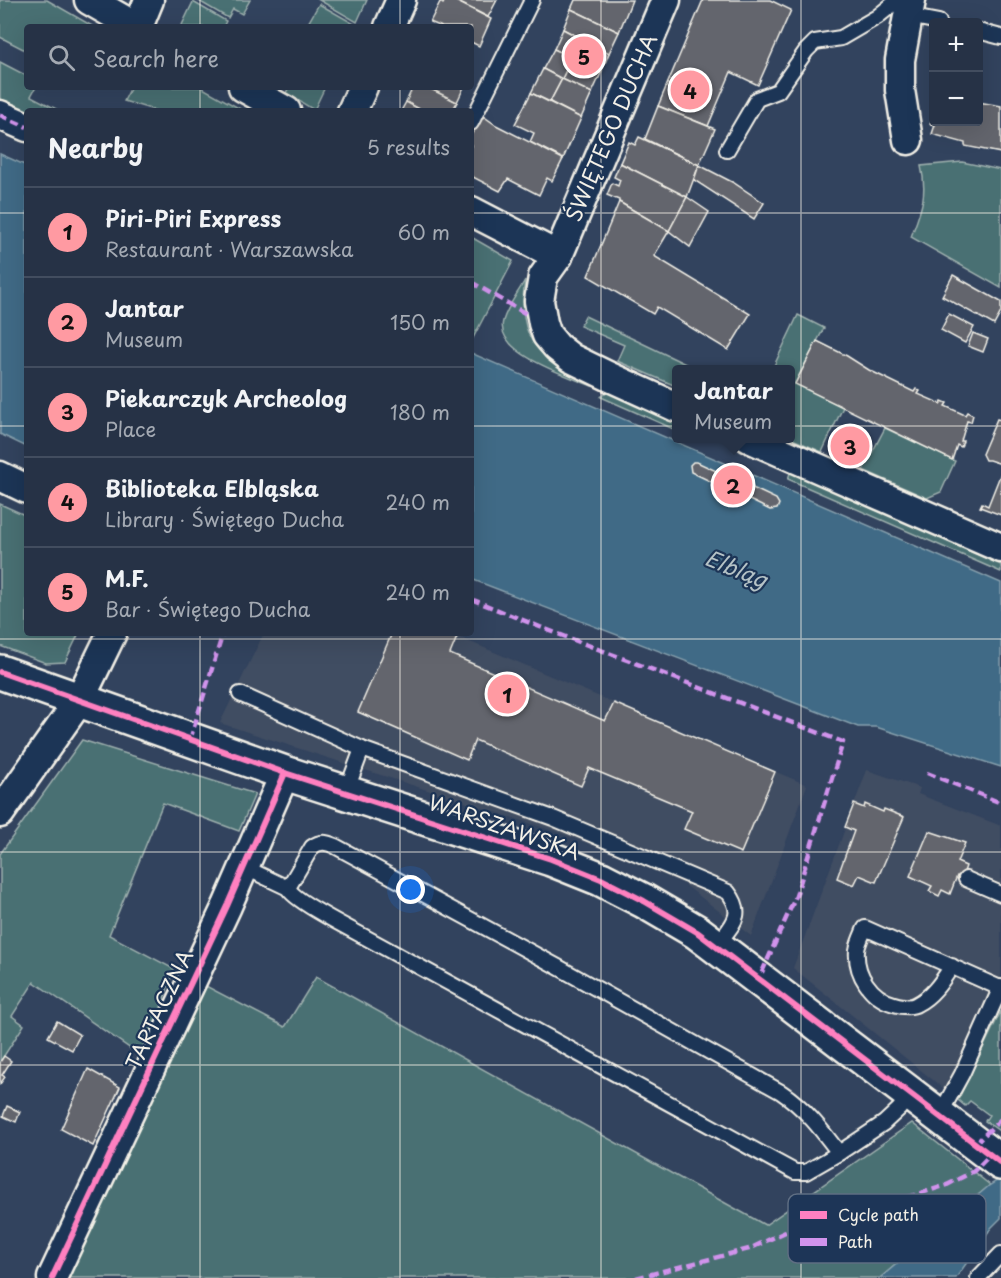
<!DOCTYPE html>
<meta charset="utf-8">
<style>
body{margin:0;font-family:"Playpen Sans",sans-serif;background:#2e3a4d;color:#f1f3f6}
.controls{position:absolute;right:18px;top:18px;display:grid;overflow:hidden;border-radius:6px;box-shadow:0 6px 24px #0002}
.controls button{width:54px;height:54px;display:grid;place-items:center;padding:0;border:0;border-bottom:2px solid #424d5f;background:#263246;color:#f1f3f6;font:30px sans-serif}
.you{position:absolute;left:411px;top:890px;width:21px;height:21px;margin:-15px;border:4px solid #fff;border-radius:50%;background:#1a73e8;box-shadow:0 0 0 9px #1a73e833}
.badge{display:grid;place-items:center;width:39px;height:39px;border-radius:50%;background:#ff9aa2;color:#111;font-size:20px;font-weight:700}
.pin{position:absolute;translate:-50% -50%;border:3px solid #fff;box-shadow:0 2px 6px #0006}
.popup{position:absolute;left:672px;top:365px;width:123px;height:78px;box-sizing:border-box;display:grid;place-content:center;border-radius:6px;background:#263246;filter:drop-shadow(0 2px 4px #0005);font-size:20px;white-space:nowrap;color:#a4aab3}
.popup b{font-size:22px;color:#f1f3f6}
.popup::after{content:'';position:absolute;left:50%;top:100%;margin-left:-12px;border:12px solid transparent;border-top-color:#263246}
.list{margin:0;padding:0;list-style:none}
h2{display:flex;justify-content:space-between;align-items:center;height:78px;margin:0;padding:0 24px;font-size:26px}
h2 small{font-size:20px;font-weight:400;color:#a4aab3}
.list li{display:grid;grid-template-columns:39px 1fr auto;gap:18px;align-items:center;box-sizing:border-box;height:90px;padding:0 24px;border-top:2px solid #424d5f}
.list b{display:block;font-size:22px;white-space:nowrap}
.list p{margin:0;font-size:20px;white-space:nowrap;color:#a4aab3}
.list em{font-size:20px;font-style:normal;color:#a4aab3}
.icon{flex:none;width:33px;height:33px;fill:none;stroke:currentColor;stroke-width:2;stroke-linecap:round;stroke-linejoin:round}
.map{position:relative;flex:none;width:1001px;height:1278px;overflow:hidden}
.search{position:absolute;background:#263246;box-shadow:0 6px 24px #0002;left:24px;top:24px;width:450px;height:66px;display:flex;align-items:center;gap:15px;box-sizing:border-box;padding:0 21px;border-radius:6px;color:#a4aab3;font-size:22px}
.panel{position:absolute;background:#263246;box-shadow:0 6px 24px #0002;left:24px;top:108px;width:450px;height:528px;border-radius:6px}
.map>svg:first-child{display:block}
.built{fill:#414d62}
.green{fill:#497073;stroke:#9eb0ae;stroke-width:1.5}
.water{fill:#3f6a86;stroke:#87a0ad;stroke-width:1.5}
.building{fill:#63656d;stroke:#f4f1e8;stroke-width:1.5}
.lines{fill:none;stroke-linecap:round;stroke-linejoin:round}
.lane-casing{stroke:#f4f1e8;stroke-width:18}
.street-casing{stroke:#f4f1e8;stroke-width:33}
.secondary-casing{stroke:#f4f1e8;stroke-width:38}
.lane{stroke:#1d3557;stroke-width:14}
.street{stroke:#1d3557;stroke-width:28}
.secondary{stroke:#1d3557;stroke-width:33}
.quiet{stroke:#d193ec;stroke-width:4.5;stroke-dasharray:9 4.5;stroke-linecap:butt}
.cycleway-casing{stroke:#1d3557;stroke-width:10}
.cycleway{stroke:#ff80c0;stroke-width:6}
.grid{fill:none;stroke:#f4f1e8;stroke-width:1.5;stroke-opacity:0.55}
.labels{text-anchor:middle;stroke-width:4.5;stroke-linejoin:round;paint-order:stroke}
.street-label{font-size:21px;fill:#f4f1e8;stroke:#1d3557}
.water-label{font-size:22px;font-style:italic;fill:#b5c2c6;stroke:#1d3557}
.key{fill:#1d3557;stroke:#5e6d82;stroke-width:1.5}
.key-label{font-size:16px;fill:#f4f1e8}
</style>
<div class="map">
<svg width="1001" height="1278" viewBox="0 0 1001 1278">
<rect width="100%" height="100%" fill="#32435e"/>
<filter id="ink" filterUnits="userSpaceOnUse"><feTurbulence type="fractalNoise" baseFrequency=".0167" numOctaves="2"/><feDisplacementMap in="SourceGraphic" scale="12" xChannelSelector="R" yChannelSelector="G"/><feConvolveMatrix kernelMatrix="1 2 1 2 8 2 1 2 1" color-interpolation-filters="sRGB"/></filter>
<g filter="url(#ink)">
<g class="built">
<path d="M264,633H449L807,785L751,936L684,884L608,851L557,832L220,723Z"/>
<path d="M867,770L920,788L918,794L1001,826V1011L958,1100L793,968Z"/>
</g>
<g class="green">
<path d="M0,0H47L94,27H27V51L0,37Z"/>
<path d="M197,0H250L242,14L233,9L228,18Z"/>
<path d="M319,0H367L357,22Z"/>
<path d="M193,2L226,21L223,27H181Z"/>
<path d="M319,4L356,25L355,27H306Z"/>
<path d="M0,62L27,76V87H36L31,96L60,111H27V114L0,101Z"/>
<path d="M131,87H201L244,111H157L124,101Z"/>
<path d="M289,87H325L314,110L286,93Z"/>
<path d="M962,162L1001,170V288L911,237C921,210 928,195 921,166Z"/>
<path d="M471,237L513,261L471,342Z"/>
<path d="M525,280C516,342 540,360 593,384L592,386C571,377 494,353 503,321C507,307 518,293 525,280Z"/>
<path d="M798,315L824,328L795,383L843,407L822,452L790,438V370H772Z"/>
<path d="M585,316L696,369L676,370V386L617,361L624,345L580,326Z"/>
<path d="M607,391L676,421V430L601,397Z"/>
<path d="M885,428L955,461L941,492L927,498L863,470Z"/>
<path d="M789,470L1001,565V572L788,479L790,473Z"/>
<path d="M0,504L27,516V633H79L65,662L46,663L0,646Z"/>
<path d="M82,740L255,794L239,831L163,803L109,935L174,969L144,1058L34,982L12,1016L24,1025L0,1062V854Z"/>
<path d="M316,977L765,1225L912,1123L990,1185L880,1278H67L202,984L285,1027Z"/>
<path d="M1001,1011V1132L985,1121L989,1115L970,1101L965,1106L958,1100Z"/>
</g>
<g class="water">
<path d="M0,154L27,166V447L0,434Z"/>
<path d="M471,353L1001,583V767L876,727H858L471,579Z"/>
<path d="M1001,1178V1218L991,1228L956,1278H880L990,1185Z"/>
</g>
<g class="building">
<path d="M445,0H454L491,19L479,46L471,42V27H442L430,22L440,2L443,4Z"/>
<path d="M454,0H497L488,17Z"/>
<path d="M575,0H632L619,32L571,9Z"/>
<path d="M703,0H770L791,10L758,85L731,72L708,126L658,106Z"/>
<path d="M571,9L619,32L609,53L563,29Z"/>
<path d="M563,29L582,39L572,58L554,49Z"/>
<path d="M582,39L609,53L601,73L572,58Z"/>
<path d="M554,49L572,58L562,79L543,69Z"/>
<path d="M572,58L601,73L592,93L562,79Z"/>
<path d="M543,69L562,79L550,102L531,93Z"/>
<path d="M562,79L592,93L581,118L550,102Z"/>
<path d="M413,87H427L457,102L452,111H423L406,102Z"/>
<path d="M427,87H464L457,102Z"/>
<path d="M531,93L581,118L563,159L530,142L534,133L515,124Z"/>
<path d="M406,102L423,111H401Z"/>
<path d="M978,102L1001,106V153L965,146V143L932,134L935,125L930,124L932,118L934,122H978Z"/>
<path d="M658,106L715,129L699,165L645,139Z"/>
<path d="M483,116L496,125L563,159L552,181L547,178L539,195L508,179L500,191L471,176V135Z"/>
<path d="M639,137L699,165L687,197L620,163L629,142L635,145Z"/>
<path d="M620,163L687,197L669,231L619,202V200L607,195L612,183L618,186L620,180L614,177Z"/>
<path d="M699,165L734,183L764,203L754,219L694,180Z"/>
<path d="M687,197L709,212L690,247L669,231Z"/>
<path d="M619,202L669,231L654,256L750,314L728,350L657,307L653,314L588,276Z"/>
<path d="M953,275L1001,302V312L994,325L942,296Z"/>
<path d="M949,314L974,327L965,343L941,330Z"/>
<path d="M973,333L988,339L983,352L968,346Z"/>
<path d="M817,341L847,356L869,370L914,392L916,389L920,391L918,394L941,404L942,401L947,403L945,406L965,415L967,412L973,415L971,422L967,421L961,441H963L961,447L957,445L952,460L795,384Z"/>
<path d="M997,419L1001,420V464L989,460H985L982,454Z"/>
<path d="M693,462H697L776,499L779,504L777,509L770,510L691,472L690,465Z"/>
<path d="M1001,473V515L980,507L982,503L988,506Z"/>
<path d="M392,633H449L457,637L450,654L605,721L614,703L775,772L741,853L684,829L692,811L589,768L581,786L475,740L467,760L358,712Z"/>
<path d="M854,804L864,808L865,804L883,812L884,809L904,817L876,882L859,875L854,885L837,878L854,831L845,827Z"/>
<path d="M929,831L965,843L957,862L966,866L962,878L957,876L950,894L942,890L939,896L929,891L932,886L910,876Z"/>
<path d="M57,1021L80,1035L72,1050L48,1037Z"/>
<path d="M4,1056L11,1061L2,1075L5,1077L0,1084V1062Z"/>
<path d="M88,1069L120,1087L93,1146L61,1129Z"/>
<path d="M7,1106L20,1112L16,1122L3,1116Z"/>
</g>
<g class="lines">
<g class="lane-casing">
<g id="lane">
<path d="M908,16L939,22"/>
<path d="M978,31L1001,37"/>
<path d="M471,123L532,0"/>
<path d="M727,150L757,99L778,91L806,51L815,42L841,38L877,17L898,0"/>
<path d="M240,694L362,749L553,818L728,892C747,916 730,926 716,947"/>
<path d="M346,792L362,749"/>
<path d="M244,867L288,888C293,900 348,928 363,936L795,1172H806L839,1153L884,1123L899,1109L910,1095"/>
<path d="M966,879L1001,894"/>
<path d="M288,888L312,847C320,841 326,842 335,846L558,967L781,1092C805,1108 821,1129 839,1153"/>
<path d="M952,966C942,981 933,996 917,1004C911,1008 901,1006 894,1004C871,998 855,974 857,950C858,943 862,935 865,928L1000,988"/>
<path d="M939,1116L962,1074L1001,987"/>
<path d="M978,1278L1001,1254"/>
</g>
</g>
<g class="street-casing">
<g id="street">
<path d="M89,0L136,27"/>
<path d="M666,0L558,256L543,277L539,301L543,323L547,335L557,347L571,358L610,377L676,407"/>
<path d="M138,27L149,0"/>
<path d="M389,27L401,0"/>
<path d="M243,87L286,111"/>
<path d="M352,111L363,87"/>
<path d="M0,115L27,127"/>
<path d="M908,140L900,90V60L911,0"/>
<path d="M471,211L558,256"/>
<path d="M749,438L1001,548"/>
<path d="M0,476L27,489"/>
<path d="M0,813L79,701L112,633"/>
<path d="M52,1278L227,906L285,773"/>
</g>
</g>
<g class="secondary-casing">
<path id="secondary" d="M0,672L285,773L551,859L601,879L644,901L697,932L1001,1163"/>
</g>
<use href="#lane" class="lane"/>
<use href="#street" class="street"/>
<use href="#secondary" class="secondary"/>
<g class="quiet">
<path d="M0,115L27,127"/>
<path d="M471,282L528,315"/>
<path d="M471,599L540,627L843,742L796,896L759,979"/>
<path d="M190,740L223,633"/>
<path d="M927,773L1001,803"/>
<path d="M975,1144L1001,1119"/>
<path d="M636,1278L749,1249L813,1219L912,1196L947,1185L974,1171L990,1155"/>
</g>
<g class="cycleway-casing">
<g id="cycleway">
<path d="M0,672L285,773L551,859L601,879L644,901L697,932L1001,1163"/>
<path d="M52,1278L227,906L285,773"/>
</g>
</g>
<use href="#cycleway" class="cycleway"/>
</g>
</g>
<path class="grid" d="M200,0V27M400,0V27M601,0V1278M801,0V1278M200,87V111M400,87V111M0,213H27M471,213H1001M0,426H27M471,426H1001M200,633V1278M400,633V1278M0,639H1001M0,852H1001M0,1065H1001"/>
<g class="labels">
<g class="street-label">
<text transform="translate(612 128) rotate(-67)" y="7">ŚWIĘTEGO DUCHA</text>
<text transform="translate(504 828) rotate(19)" y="7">WARSZAWSKA</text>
<text transform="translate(160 1010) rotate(-65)" y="7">TARTACZNA</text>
</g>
<g class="water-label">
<text transform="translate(736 569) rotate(22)" y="8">Elbląg</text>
</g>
</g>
<rect x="788" y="1194" width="198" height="69" rx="9" class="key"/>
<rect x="800" y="1211" width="27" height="8" fill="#ff80c0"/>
<rect x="800" y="1238" width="27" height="8" fill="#d193ec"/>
<g class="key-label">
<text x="838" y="1221">Cycle path</text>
<text x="838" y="1248">Path</text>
</g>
</svg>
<div class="controls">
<button>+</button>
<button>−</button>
</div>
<div class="you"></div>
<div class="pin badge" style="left:507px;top:694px">1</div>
<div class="pin badge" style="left:733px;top:485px">2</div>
<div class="popup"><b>Jantar</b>Museum</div>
<div class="pin badge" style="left:850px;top:446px">3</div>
<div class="pin badge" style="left:690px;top:90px">4</div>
<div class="pin badge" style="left:584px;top:56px">5</div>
<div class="search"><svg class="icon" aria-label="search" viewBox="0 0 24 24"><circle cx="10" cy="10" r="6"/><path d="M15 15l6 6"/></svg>Search here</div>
<section class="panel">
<h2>Nearby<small>5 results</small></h2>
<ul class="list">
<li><span class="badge">1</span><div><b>Piri-Piri Express</b><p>Restaurant · Warszawska</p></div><em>60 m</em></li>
<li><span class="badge">2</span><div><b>Jantar</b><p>Museum</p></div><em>150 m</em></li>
<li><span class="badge">3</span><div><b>Piekarczyk Archeolog</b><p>Place</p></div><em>180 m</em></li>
<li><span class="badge">4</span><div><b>Biblioteka Elbląska</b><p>Library · Świętego Ducha</p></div><em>240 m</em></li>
<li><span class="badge">5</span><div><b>M.F.</b><p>Bar · Świętego Ducha</p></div><em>240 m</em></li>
</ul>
</section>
</div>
